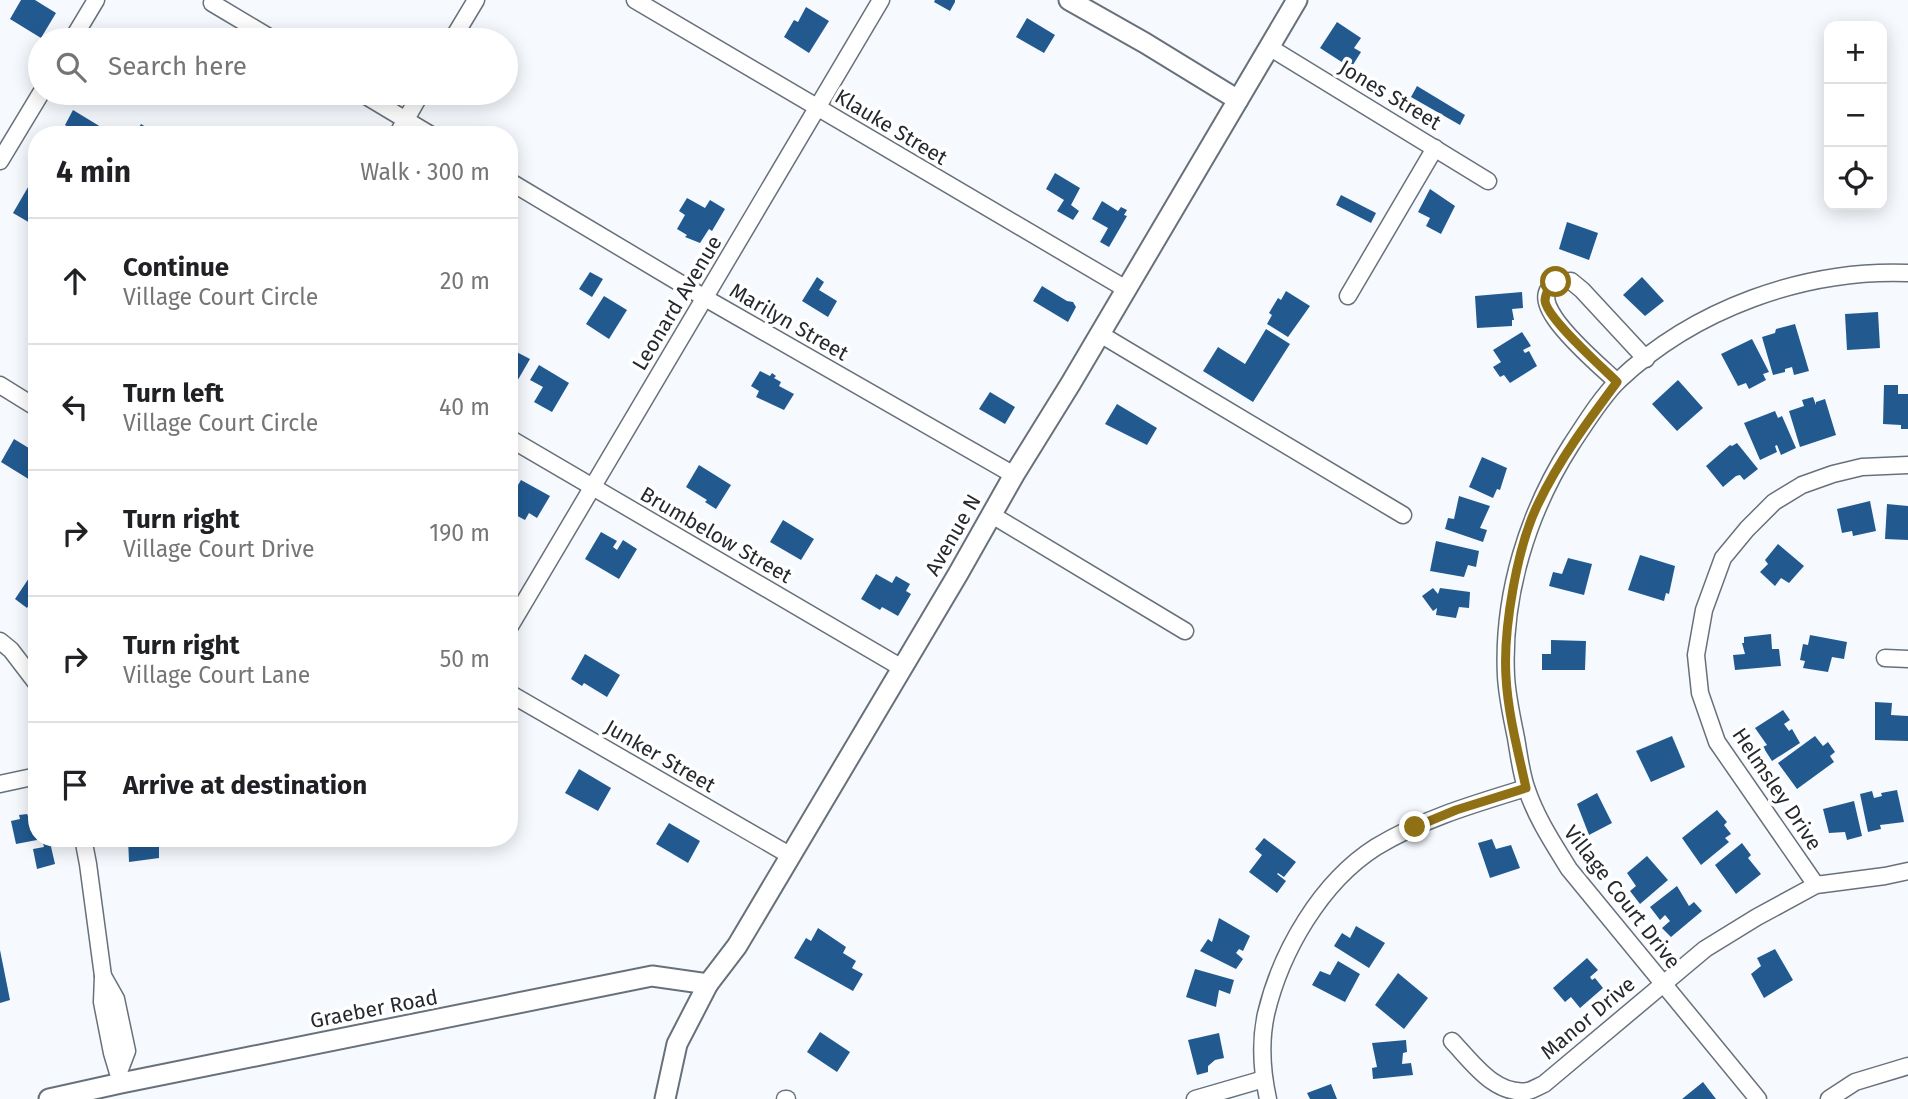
<!DOCTYPE html>
<meta charset="utf-8">
<style>
body{margin:0;font-family:"Fira Sans",sans-serif;background:#f6f6f6;color:#202124}
.controls{position:absolute;right:21px;top:21px;display:grid;overflow:hidden;border-radius:14px;box-shadow:0 4px 18px #0003}
.controls button{width:63px;height:63px;display:grid;place-items:center;padding:0;border:0;border-bottom:2px solid #e0e0e0;background:#fff;color:#202124;font:35px sans-serif}
.stop{position:absolute;width:21px;height:21px;margin:-16px;border:5px solid #8f7015;border-radius:50%;background:#fff}
.stop.end{background:#8f7015;border-color:#fff;box-shadow:0 2px 7px #0008}
.list{margin:0;padding:0;list-style:none}
h2{display:flex;justify-content:space-between;align-items:center;height:91px;margin:0;padding:0 28px;font-size:30px}
h2 small{font-size:23px;font-weight:400;color:#757577}
.list li{display:grid;grid-template-columns:46px 1fr auto;gap:21px;align-items:center;box-sizing:border-box;height:126px;padding:0 28px;border-top:2px solid #e0e0e0}
.list b{display:block;font-size:26px;white-space:nowrap}
.list p{margin:0;font-size:23px;white-space:nowrap;color:#757577}
.list em{font-size:23px;font-style:normal;color:#757577}
.icon{flex:none;width:38px;height:38px;fill:none;stroke:currentColor;stroke-width:2;stroke-linecap:round;stroke-linejoin:round}
.map{position:relative;flex:none;width:1908px;height:1099px;overflow:hidden}
.search{position:absolute;background:#fff;box-shadow:0 4px 18px #0003;left:28px;top:28px;width:490px;height:77px;display:flex;align-items:center;gap:18px;box-sizing:border-box;padding:0 24px;border-radius:38px;color:#757577;font-size:26px}
.panel{position:absolute;background:#fff;box-shadow:0 4px 18px #0003;left:28px;top:126px;width:490px;height:721px;border-radius:28px}
.map>svg:first-child{display:block}
.building{fill:#225a90}
.lines{fill:none;stroke-linecap:round;stroke-linejoin:round}
.minor-casing{stroke:#68717a;stroke-width:19}
.tertiary-casing{stroke:#68717a;stroke-width:23}
.minor{stroke:#fff;stroke-width:16}
.tertiary{stroke:#fff;stroke-width:19}
.route{stroke:#8f7015;stroke-width:9}
.labels{text-anchor:middle;stroke-width:7;stroke-linejoin:round;paint-order:stroke}
.street-label{font-size:21px;fill:#25282d;stroke:#fff}
</style>
<div class="map">
<svg width="1908" height="1099" viewBox="0 0 1908 1099">
<rect width="100%" height="100%" fill="#f6faff"/>
<g class="building">
<path d="M21,0H35L56,13L41,38L10,19Z"/>
<path d="M935,0H955V2L950,11L934,2Z"/>
<path d="M806,7L829,21L809,53L784,37L794,20L798,22Z"/>
<path d="M1027,18L1055,35L1044,53L1016,37Z"/>
<path d="M1337,22L1361,38L1354,48L1361,52L1351,68L1320,48Z"/>
<path d="M1417,86L1465,115L1460,125L1411,97Z"/>
<path d="M73,110L101,127L96,135H70L73,130L65,125Z"/>
<path d="M141,124L159,135H135Z"/>
<path d="M1055,173L1080,188L1071,205L1079,211L1073,220L1057,211L1064,200L1046,189Z"/>
<path d="M31,182L37,185V227L13,213Z"/>
<path d="M1430,189L1455,206L1441,234L1426,226L1430,218L1418,212Z"/>
<path d="M1341,195L1376,213L1371,223L1336,205Z"/>
<path d="M687,198L705,208L710,200L725,209L712,231L709,229L700,243L685,237L687,235L677,229L685,215L679,211Z"/>
<path d="M1102,201L1118,211L1121,207L1127,210L1124,215L1127,216L1109,247L1100,242L1108,228L1092,219Z"/>
<path d="M1567,222L1598,233L1589,260L1559,249Z"/>
<path d="M590,272L603,279L592,297L579,289Z"/>
<path d="M817,277L824,282L819,290L837,301L828,317L802,301Z"/>
<path d="M1642,277L1664,301L1645,316L1623,295Z"/>
<path d="M1042,286L1067,301L1073,302L1076,307L1068,322L1033,301Z"/>
<path d="M1286,291L1310,306L1288,337L1267,324L1272,315L1269,313L1278,298L1281,300Z"/>
<path d="M1522,292L1523,308L1512,309L1514,320H1512V326L1477,328L1475,296Z"/>
<path d="M604,296L627,310L609,339L586,324Z"/>
<path d="M1878,312L1880,348L1847,350L1845,314Z"/>
<path d="M1795,324L1809,371L1794,375L1792,367L1785,369V372L1773,375L1762,337L1775,333L1776,329Z"/>
<path d="M1266,329L1290,344L1253,402L1203,371L1218,347L1245,364Z"/>
<path d="M1522,332L1531,346L1523,350L1525,353L1529,351L1537,366L1510,383L1504,375L1500,377L1493,367L1501,362L1493,350Z"/>
<path d="M1752,339L1769,372L1763,374L1766,380L1749,389L1746,383L1738,386L1721,354Z"/>
<path d="M509,348L530,359L512,390L509,388Z"/>
<path d="M539,365L569,383L552,412L534,402L543,387L530,380Z"/>
<path d="M760,371L770,376L772,373L776,376L774,378L781,382L779,386L794,394L784,410L756,397L759,391L751,386Z"/>
<path d="M1678,380L1703,408L1677,431L1652,404Z"/>
<path d="M1884,385H1898V394H1908V429H1901V425L1883,424Z"/>
<path d="M990,392L1015,407L1005,424L979,409Z"/>
<path d="M1813,397L1816,405V402L1825,399L1836,435L1800,447L1789,411L1804,406L1802,400Z"/>
<path d="M1117,404L1157,428L1147,445L1105,424Z"/>
<path d="M1775,411L1778,418L1782,416L1796,448L1781,455L1777,445L1775,446L1777,452L1760,460L1744,423Z"/>
<path d="M14,439L37,453V480L35,483L1,462Z"/>
<path d="M1737,443L1758,469L1744,480L1740,475L1736,476L1723,487L1706,466L1730,445L1732,446Z"/>
<path d="M1482,457L1507,468L1500,490L1497,489L1493,498L1469,487Z"/>
<path d="M699,465L731,485L716,509L705,502L707,500L686,487Z"/>
<path d="M521,480L550,496L537,518L529,513L525,520L510,512L515,503L509,500Z"/>
<path d="M1459,496L1490,506L1480,528L1487,530L1483,542L1445,529L1448,518L1454,519Z"/>
<path d="M1870,501L1876,531L1853,536L1852,531L1842,533L1837,509Z"/>
<path d="M1887,504L1908,506V540L1885,539Z"/>
<path d="M783,520L814,539L801,560L770,542Z"/>
<path d="M601,532L617,541L613,547L617,550L623,540L637,549L619,579L585,559Z"/>
<path d="M1436,541L1479,551L1476,567L1468,565L1464,577L1430,571Z"/>
<path d="M1778,544L1804,566L1789,583L1781,578L1775,586L1760,572L1768,564L1765,560Z"/>
<path d="M1640,555L1675,566L1669,594L1666,593L1664,601L1628,590Z"/>
<path d="M1568,558L1592,564L1584,595L1549,586L1553,572L1562,574Z"/>
<path d="M37,566V605L32,600L27,608L15,599Z"/>
<path d="M876,574L892,583L896,576L910,584L906,591L911,594L898,616L882,607L880,610L861,599Z"/>
<path d="M1433,588L1438,594L1440,588L1470,592L1469,608L1459,607L1456,618L1436,615L1437,608L1433,611L1422,596Z"/>
<path d="M1771,634L1772,649H1779L1781,666L1735,670L1733,655L1745,654L1742,643H1744V637Z"/>
<path d="M1810,635L1847,642L1844,659L1832,657L1828,672L1803,668L1805,661L1800,660L1803,644L1808,645Z"/>
<path d="M1551,640L1586,641L1585,670H1542V654H1551Z"/>
<path d="M585,654L620,675L607,697L584,683L582,686L571,679Z"/>
<path d="M1875,702L1892,703L1891,715L1908,716V741L1875,740Z"/>
<path d="M1783,710L1790,720L1784,724L1789,731L1792,729L1800,743L1772,761L1763,747L1767,745L1755,728Z"/>
<path d="M1672,736L1685,767L1651,782L1636,751Z"/>
<path d="M1815,736L1823,746L1828,742L1835,752L1830,756L1834,762L1797,789L1778,763Z"/>
<path d="M579,769L611,788L598,811L565,793Z"/>
<path d="M1897,790L1904,822L1880,825L1881,829L1868,832L1860,794L1872,791L1874,798L1882,796L1881,793Z"/>
<path d="M1597,793L1612,823L1589,835L1577,804Z"/>
<path d="M1854,801L1862,836L1847,840L1845,832L1829,833L1823,809Z"/>
<path d="M1717,810L1727,822L1724,825L1731,834L1725,838L1729,842L1701,865L1682,838Z"/>
<path d="M27,814L28,816L34,814L37,819V840L16,844L11,821L20,819L19,815Z"/>
<path d="M669,823L700,841L688,863L656,844Z"/>
<path d="M42,838H49L55,864L37,869L33,849L44,847Z"/>
<path d="M128,838H147V843H159V858L129,862Z"/>
<path d="M1264,838L1296,862L1284,877L1278,873L1277,874L1286,881L1277,893L1249,872L1262,855L1255,849Z"/>
<path d="M1492,839L1496,849L1511,845L1520,868L1490,878L1478,843Z"/>
<path d="M1742,843L1751,855L1748,858L1761,874L1736,894L1715,865Z"/>
<path d="M1647,856L1668,880L1640,904L1630,891L1636,886L1627,873Z"/>
<path d="M1677,886L1689,906L1694,902L1702,911L1671,937L1662,928L1670,921L1665,915L1660,920L1650,907Z"/>
<path d="M1219,918L1250,936L1243,951L1239,949L1236,953L1243,959L1236,969L1200,951L1208,939L1212,942Z"/>
<path d="M1356,926L1385,943L1369,968L1334,946L1342,933L1350,938Z"/>
<path d="M818,928L846,947L843,953L856,961L852,968L863,974L853,991L794,958L806,938L811,941Z"/>
<path d="M1775,949L1793,980L1764,998L1751,974L1761,966L1757,958Z"/>
<path d="M0,950L10,1000L0,1003Z"/>
<path d="M1587,958L1598,970L1590,977L1592,980L1595,978L1603,988L1580,1008L1571,997L1565,1002L1553,988Z"/>
<path d="M1338,961L1360,974L1345,1002L1312,985L1320,971L1330,975Z"/>
<path d="M1195,969L1234,980L1230,994L1219,990L1216,1007L1186,997Z"/>
<path d="M1398,973L1428,998L1404,1029L1375,1005Z"/>
<path d="M820,1032L850,1052L837,1072L807,1052Z"/>
<path d="M1219,1033L1224,1058L1215,1060L1208,1066V1072L1197,1075L1188,1040Z"/>
<path d="M1406,1040L1407,1052L1403,1053L1402,1064L1411,1063L1413,1075L1373,1079L1372,1068L1377,1067L1372,1043Z"/>
<path d="M1703,1082L1716,1099H1682Z"/>
<path d="M1331,1084L1337,1099H1310L1307,1093Z"/>
</g>
<g class="lines">
<g class="minor-casing">
<g id="minor">
<path d="M635,0L1126,289"/>
<path d="M212,3L274,40"/>
<path d="M72,40L96,0"/>
<path d="M452,40L476,0"/>
<path d="M1269,47L1488,181"/>
<path d="M361,93L431,135"/>
<path d="M397,135L421,93"/>
<path d="M0,161L41,93"/>
<path d="M509,181L705,298L1014,475"/>
<path d="M1348,296L1435,148"/>
<path d="M1100,334L1403,515"/>
<path d="M1617,382C1600,365 1501,286 1571,281L1582,290L1646,359"/>
<path d="M0,385L37,408"/>
<path d="M509,438L902,668"/>
<path d="M992,515L1185,631"/>
<path d="M509,628L881,0"/>
<path d="M0,641L11,650L37,684"/>
<path d="M1885,658L1908,659"/>
<path d="M509,693L791,856"/>
<path d="M0,784L37,776"/>
<path d="M83,838L88,864L103,976L102,1002L112,1053L121,1083"/>
<path d="M1816,885L1717,742L1700,693L1696,655L1704,610L1723,558L1747,529L1774,502L1802,485L1833,474L1862,467L1908,465"/>
<path d="M103,976L116,999L127,1051L119,1072"/>
<path d="M1452,1041C1472,1062 1495,1096 1528,1091C1533,1090 1539,1086 1544,1084L1705,949L1757,917L1816,885L1885,876L1908,871"/>
<path d="M785,1099H787"/>
<path d="M1195,1099L1264,1079"/>
<path d="M1268,1099C1262,1072 1260,1042 1266,1014C1281,951 1321,882 1376,847C1422,819 1474,804 1526,788"/>
<path d="M1758,1099L1569,869C1553,843 1537,819 1527,790C1521,774 1519,755 1516,738C1512,718 1507,696 1506,676C1502,595 1528,512 1571,445C1585,424 1600,399 1618,381C1694,309 1804,269 1908,273"/>
<path d="M1829,1099L1855,1082L1908,1066"/>
</g>
</g>
<g class="tertiary-casing">
<g id="tertiary">
<path d="M1069,0L1145,43L1238,100"/>
<path d="M49,1099L121,1083L652,976L708,984"/>
<path d="M665,1099L677,1044L708,984L737,946L958,574L1014,475L1071,383L1297,0"/>
</g>
</g>
<use href="#minor" class="minor"/>
<use href="#tertiary" class="tertiary"/>
</g>
<g class="lines">
<path class="route" d="M1415,827L1456,810L1526,788C1518,751 1508,714 1506,677C1503,629 1517,547 1538,504C1559,460 1588,421 1617,382C1603,368 1545,317 1545,300C1546,291 1550,287 1556,282"/>
</g>
<g class="labels">
<g class="street-label">
<text transform="translate(1390 95) rotate(31)" y="7">Jones Street</text>
<text transform="translate(891 127) rotate(31)" y="7">Klauke Street</text>
<text transform="translate(677 303) rotate(-59)" y="7">Leonard Avenue</text>
<text transform="translate(789 322) rotate(30)" y="7">Marilyn Street</text>
<text transform="translate(716 535) rotate(30)" y="7">Brumbelow Street</text>
<text transform="translate(953 535) rotate(-60)" y="7">Avenue N</text>
<text transform="translate(660 756) rotate(30)" y="7">Junker Street</text>
<text transform="translate(1777 789) rotate(56)" y="7">Helmsley Drive</text>
<text transform="translate(1622 897) rotate(52)" y="7">Village Court Drive</text>
<text transform="translate(374 1009) rotate(-11)" y="7">Graeber Road</text>
<text transform="translate(1588 1018) rotate(-40)" y="7">Manor Drive</text>
</g>
</g>
</svg>
<div class="controls">
<button>+</button>
<button>−</button>
<button><svg class="icon" aria-label="locate" viewBox="0 0 24 24"><circle cx="12" cy="12" r="6"/><path d="M12 2v4M12 18v4M2 12h4M18 12h4"/></svg></button>
</div>
<div class="stop" style="left:1556px;top:282px"></div>
<div class="stop end" style="left:1415px;top:827px"></div>
<div class="search"><svg class="icon" aria-label="search" viewBox="0 0 24 24"><circle cx="10" cy="10" r="6"/><path d="M15 15l6 6"/></svg>Search here</div>
<section class="panel">
<h2>4 min<small>Walk · 300 m</small></h2>
<ul class="list">
<li><svg class="icon" aria-label="ahead" viewBox="0 0 24 24"><path d="M12 20V5M6 11l6-6 6 6"/></svg><div><b>Continue</b><p>Village Court Circle</p></div><em>20 m</em></li>
<li><svg class="icon" aria-label="left" viewBox="0 0 24 24"><path d="M17 20v-9H6M10 6l-5 5 5 5"/></svg><div><b>Turn left</b><p>Village Court Circle</p></div><em>40 m</em></li>
<li><svg class="icon" aria-label="right" viewBox="0 0 24 24"><path d="M7 20v-9h11M14 6l5 5-5 5"/></svg><div><b>Turn right</b><p>Village Court Drive</p></div><em>190 m</em></li>
<li><svg class="icon" aria-label="right" viewBox="0 0 24 24"><path d="M7 20v-9h11M14 6l5 5-5 5"/></svg><div><b>Turn right</b><p>Village Court Lane</p></div><em>50 m</em></li>
<li><svg class="icon" aria-label="arrive" viewBox="0 0 24 24"><path d="M6 21V4h12l-3 4 3 4H6"/></svg><div><b>Arrive at destination</b></div></li>
</ul>
</section>
</div>
